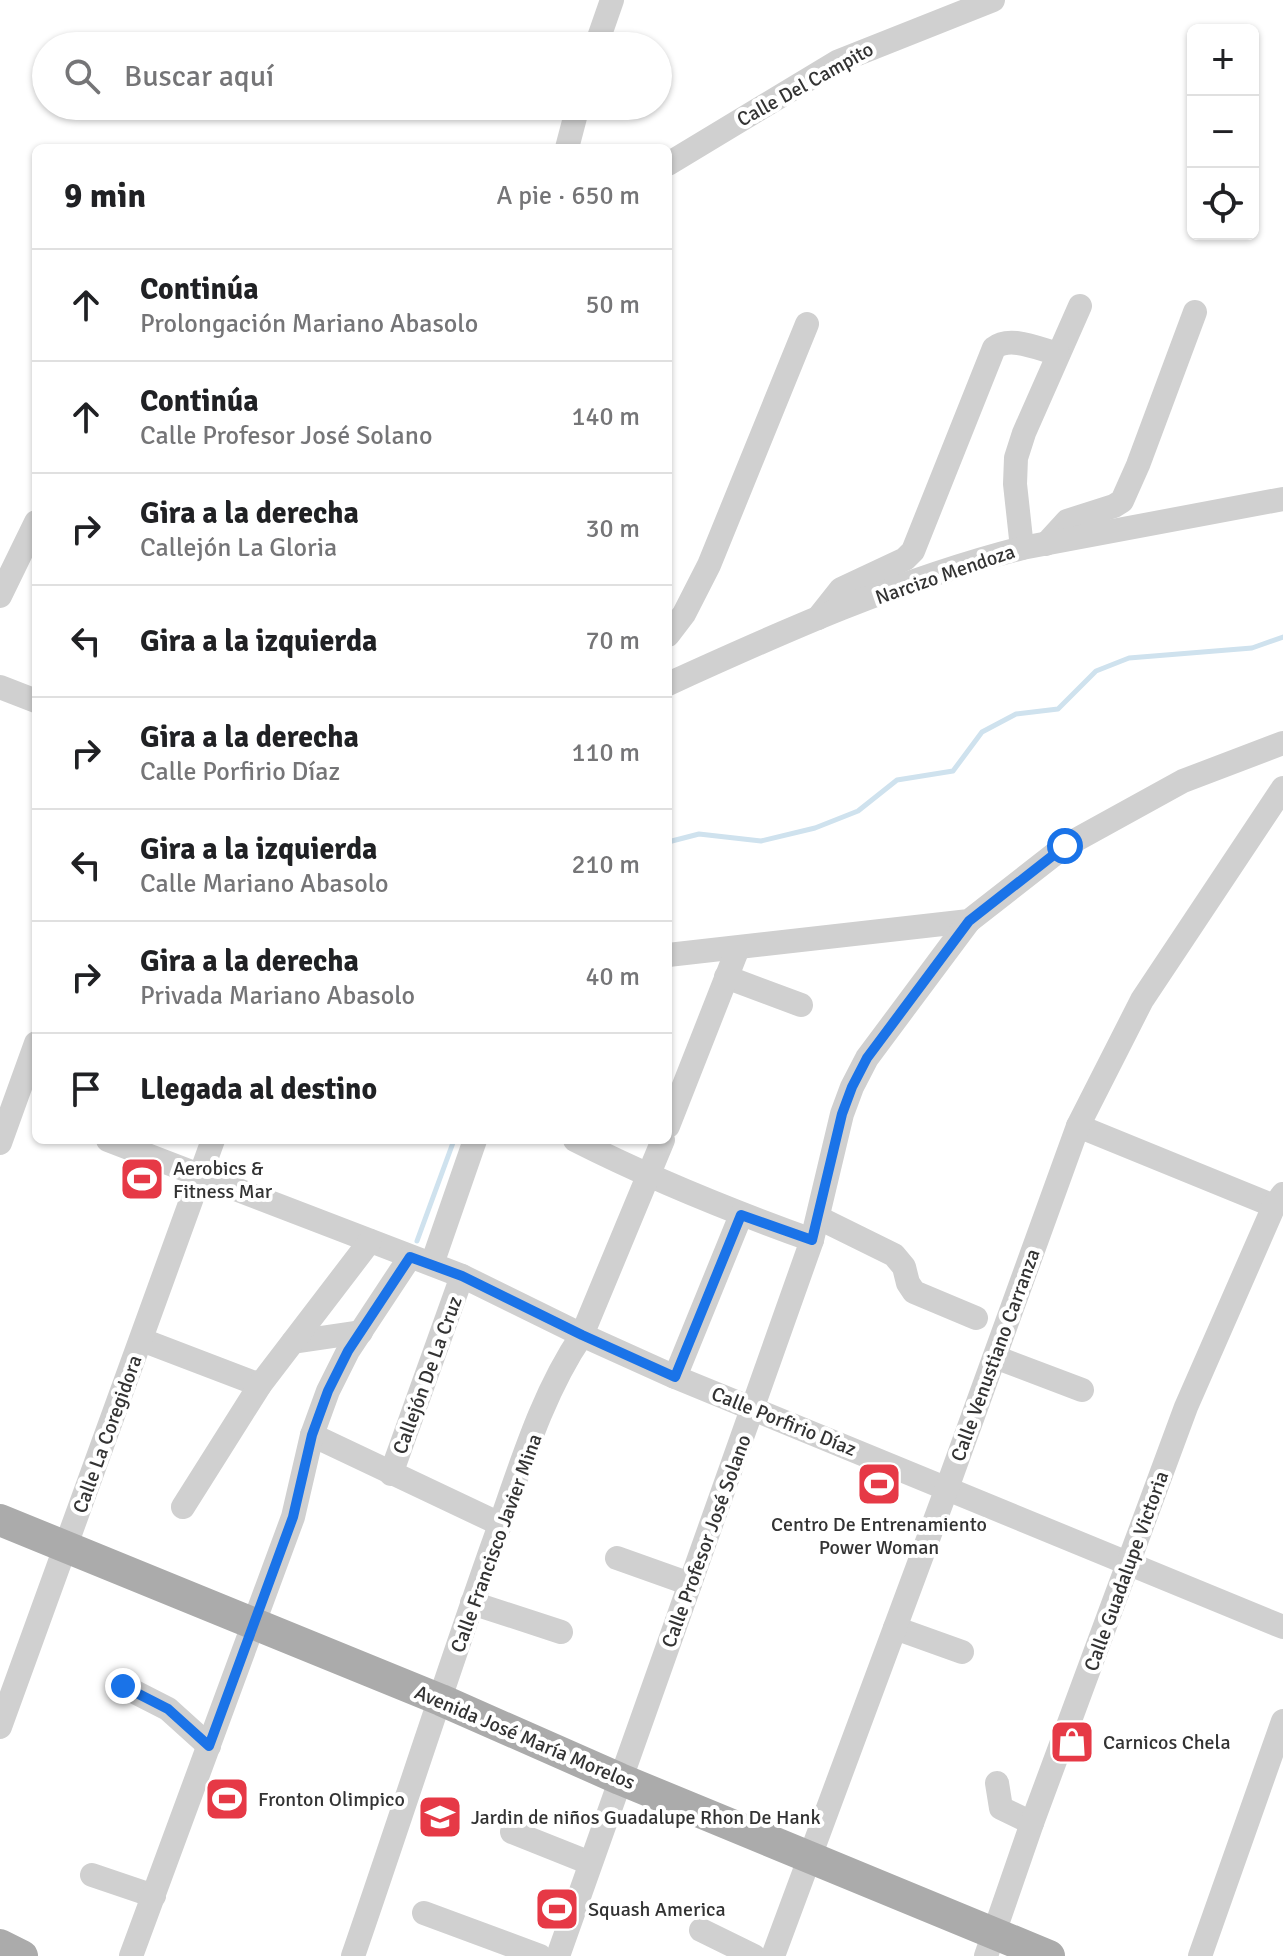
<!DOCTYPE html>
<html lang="es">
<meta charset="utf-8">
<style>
body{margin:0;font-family:Signika,sans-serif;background:#f6f6f6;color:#202124}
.controls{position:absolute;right:24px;top:24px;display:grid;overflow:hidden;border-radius:12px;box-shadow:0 2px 6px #0004}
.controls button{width:72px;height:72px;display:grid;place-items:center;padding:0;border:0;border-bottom:2px solid #e0e0e0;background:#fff;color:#202124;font:40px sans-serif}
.stop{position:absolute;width:24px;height:24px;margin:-18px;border:6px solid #1a73e8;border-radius:50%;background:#fff}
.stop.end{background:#1a73e8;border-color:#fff;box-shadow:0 2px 8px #0008}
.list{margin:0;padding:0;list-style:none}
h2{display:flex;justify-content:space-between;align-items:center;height:104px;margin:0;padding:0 32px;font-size:34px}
h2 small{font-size:26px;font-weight:400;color:#757577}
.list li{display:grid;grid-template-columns:52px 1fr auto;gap:24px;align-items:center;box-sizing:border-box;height:112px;padding:0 32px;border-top:2px solid #e0e0e0}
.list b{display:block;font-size:30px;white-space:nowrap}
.list p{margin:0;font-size:26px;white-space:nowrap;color:#757577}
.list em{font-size:26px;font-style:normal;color:#757577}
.icon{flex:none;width:44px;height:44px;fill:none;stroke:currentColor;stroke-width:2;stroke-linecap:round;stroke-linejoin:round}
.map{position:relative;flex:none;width:1283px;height:1956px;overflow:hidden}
.search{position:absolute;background:#fff;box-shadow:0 2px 6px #0004;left:32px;top:32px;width:640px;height:88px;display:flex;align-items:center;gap:20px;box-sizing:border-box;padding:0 28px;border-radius:44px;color:#757577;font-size:30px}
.panel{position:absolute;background:#fff;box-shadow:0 2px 6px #0004;left:32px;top:144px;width:640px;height:1000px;border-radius:12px}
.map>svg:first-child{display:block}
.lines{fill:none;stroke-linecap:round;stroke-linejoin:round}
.stream{stroke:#cfe2ee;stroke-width:5}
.minor{stroke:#d0d0d0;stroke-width:24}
.major{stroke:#ababab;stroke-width:32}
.route{stroke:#1a73e8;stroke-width:10}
.labels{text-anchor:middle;stroke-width:8;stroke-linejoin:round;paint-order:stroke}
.street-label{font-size:20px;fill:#333;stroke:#fff}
.poi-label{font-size:20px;fill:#333;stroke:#fff;text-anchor:start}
</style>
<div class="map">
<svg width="1283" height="1956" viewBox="0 0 1283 1956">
<rect width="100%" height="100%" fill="#fff"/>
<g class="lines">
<g class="stream">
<path d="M668,842L699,834L761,841L815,828L858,811L897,780L953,771L982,732L1016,714L1058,709L1096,671L1129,658L1252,648L1283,637"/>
<path d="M417,1241L454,1140"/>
</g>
<g class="minor">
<path d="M596,46L612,0"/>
<path d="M567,148L578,106"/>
<path d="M668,164L837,62L993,0"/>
<path d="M1046,544L1067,521L1114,506L1122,501L1138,465L1195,312"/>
<path d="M1022,548L1015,484L1016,458L1024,433L1080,306"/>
<path d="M0,596L36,522"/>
<path d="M818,618L841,589L905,559L913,551L994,348C1010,335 1039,349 1058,354"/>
<path d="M668,635L684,614L709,565L807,324"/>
<path d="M668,684C782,632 900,579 1022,548L1283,499"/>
<path d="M0,687L36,701"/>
<path d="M668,955L969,921L1065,846L1183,781L1283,743"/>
<path d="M726,977L801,1005"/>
<path d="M668,1126L738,948"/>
<path d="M1078,1126L1274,1206"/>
<path d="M108,1140L462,1276L582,1335L675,1377L1283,1627"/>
<path d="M575,1140C652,1179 731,1211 812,1240"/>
<path d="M0,1143L36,1043"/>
<path d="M819,1218L894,1255L904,1267L908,1283L914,1292L976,1318"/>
<path d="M432,1264L475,1140"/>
<path d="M142,1340L260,1385"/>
<path d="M293,1342L361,1332"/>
<path d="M995,1357L1082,1390"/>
<path d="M675,1377L741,1215"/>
<path d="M312,1435L500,1524"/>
<path d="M391,1474L462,1276"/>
<path d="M183,1507L260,1385L370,1241"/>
<path d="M617,1558L690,1584"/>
<path d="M472,1603L561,1632"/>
<path d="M895,1628L962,1652"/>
<path d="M123,1686L168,1709L209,1746"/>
<path d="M0,1727L213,1140"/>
<path d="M997,1783L1001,1808L1032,1823"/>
<path d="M512,1832L590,1863"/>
<path d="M92,1875L154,1896"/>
<path d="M424,1913L540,1956"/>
<path d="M701,1930L754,1956"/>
<path d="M131,1956L293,1517L312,1435L328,1391L348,1351L410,1257"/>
<path d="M353,1956C400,1820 444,1683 492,1547C518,1476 539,1398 582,1335L663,1140"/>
<path d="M558,1956L812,1240L842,1114L852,1087L867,1058L969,921"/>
<path d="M773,1956L947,1488L1078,1126L1142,1000L1283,788"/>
<path d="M986,1956L1032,1823L1186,1407L1274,1206L1283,1194"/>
<path d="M1200,1956L1283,1721"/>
</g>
<g class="major">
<path d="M0,1520L441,1700L620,1779L1049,1956"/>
<path d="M0,1945L22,1956"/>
</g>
</g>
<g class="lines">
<path class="route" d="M123,1686L168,1709L209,1746L293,1517L312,1435L328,1391L348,1351L410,1257L462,1276L582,1335L675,1377L741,1215L812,1240L842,1114L852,1087L867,1058L969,921L1065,846"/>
</g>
<defs>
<g id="stadium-square" transform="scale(2.3)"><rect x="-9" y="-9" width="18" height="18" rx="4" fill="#e63946" stroke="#fff"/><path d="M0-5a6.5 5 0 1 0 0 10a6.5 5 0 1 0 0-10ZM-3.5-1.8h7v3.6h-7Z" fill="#fff"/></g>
<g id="shop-square" transform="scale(2.3)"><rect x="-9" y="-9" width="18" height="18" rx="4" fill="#e63946" stroke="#fff"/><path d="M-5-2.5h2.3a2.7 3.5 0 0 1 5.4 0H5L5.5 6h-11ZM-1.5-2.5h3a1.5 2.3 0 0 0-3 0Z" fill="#fff"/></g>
<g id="school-square" transform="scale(2.3)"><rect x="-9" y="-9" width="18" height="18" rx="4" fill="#e63946" stroke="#fff"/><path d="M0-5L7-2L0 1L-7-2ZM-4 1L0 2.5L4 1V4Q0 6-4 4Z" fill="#fff"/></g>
</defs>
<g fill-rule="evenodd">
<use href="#stadium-square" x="142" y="1179"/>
<use href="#stadium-square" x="879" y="1484"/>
<use href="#shop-square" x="1072" y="1742"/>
<use href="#stadium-square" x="227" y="1799"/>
<use href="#school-square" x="440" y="1817"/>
<use href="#stadium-square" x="557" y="1909"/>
</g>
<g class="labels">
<g class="street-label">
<text transform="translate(805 84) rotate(-29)" y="7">Calle Del Campito</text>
<text transform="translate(945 574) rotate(-19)" y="7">Narcizo Mendoza</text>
<text transform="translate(995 1355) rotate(-70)" y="7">Calle Venustiano Carranza</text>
<text transform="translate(427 1375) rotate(-70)" y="7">Callejón De La Cruz</text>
<text transform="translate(784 1421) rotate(22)" y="7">Calle Porfirio Díaz</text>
<text transform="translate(107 1434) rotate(-70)" y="7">Calle La Coregidora</text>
<text transform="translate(706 1541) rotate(-70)" y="7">Calle Profesor José Solano</text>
<text transform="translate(496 1543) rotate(-70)" y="7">Calle Francisco Javier Mina</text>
<text transform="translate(1126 1571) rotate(-70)" y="7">Calle Guadalupe Victoria</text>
<text transform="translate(525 1737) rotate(23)" y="7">Avenida José María Morelos</text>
</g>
<g class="poi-label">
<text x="173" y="1175">Aerobics &amp;<tspan x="173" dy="23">Fitness Mar</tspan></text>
<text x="879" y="1531" text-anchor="middle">Centro De Entrenamiento<tspan x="879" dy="23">Power Woman</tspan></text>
<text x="1103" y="1749">Carnicos Chela</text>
<text x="258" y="1806">Fronton Olimpico</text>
<text x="471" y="1824">Jardin de niños Guadalupe Rhon De Hank</text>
<text x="588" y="1916">Squash America</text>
</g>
</g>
</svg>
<div class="controls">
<button>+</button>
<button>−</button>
<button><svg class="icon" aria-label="locate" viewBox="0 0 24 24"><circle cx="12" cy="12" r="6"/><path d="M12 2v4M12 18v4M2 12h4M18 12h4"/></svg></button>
</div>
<div class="stop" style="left:1065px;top:846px"></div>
<div class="stop end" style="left:123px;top:1686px"></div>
<div class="search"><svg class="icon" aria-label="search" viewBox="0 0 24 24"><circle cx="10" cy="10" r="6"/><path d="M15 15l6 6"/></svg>Buscar aquí</div>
<section class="panel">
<h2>9 min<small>A pie · 650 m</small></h2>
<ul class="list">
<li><svg class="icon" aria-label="ahead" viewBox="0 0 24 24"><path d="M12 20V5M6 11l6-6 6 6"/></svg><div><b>Continúa</b><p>Prolongación Mariano Abasolo</p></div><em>50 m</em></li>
<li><svg class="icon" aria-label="ahead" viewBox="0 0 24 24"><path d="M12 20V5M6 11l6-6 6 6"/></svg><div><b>Continúa</b><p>Calle Profesor José Solano</p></div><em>140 m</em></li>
<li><svg class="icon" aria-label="right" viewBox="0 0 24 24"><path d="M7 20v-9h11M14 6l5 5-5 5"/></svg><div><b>Gira a la derecha</b><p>Callejón La Gloria</p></div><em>30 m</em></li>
<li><svg class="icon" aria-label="left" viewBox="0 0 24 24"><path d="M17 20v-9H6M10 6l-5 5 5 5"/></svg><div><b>Gira a la izquierda</b></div><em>70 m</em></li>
<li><svg class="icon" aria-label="right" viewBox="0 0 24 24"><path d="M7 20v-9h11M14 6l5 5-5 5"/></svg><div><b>Gira a la derecha</b><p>Calle Porfirio Díaz</p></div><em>110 m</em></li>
<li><svg class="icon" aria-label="left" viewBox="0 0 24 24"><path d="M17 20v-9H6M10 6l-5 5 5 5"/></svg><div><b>Gira a la izquierda</b><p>Calle Mariano Abasolo</p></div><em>210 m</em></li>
<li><svg class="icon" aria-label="right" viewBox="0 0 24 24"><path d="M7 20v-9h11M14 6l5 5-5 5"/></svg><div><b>Gira a la derecha</b><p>Privada Mariano Abasolo</p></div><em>40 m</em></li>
<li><svg class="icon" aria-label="arrive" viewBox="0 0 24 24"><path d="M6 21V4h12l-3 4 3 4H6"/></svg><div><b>Llegada al destino</b></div></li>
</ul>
</section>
</div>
